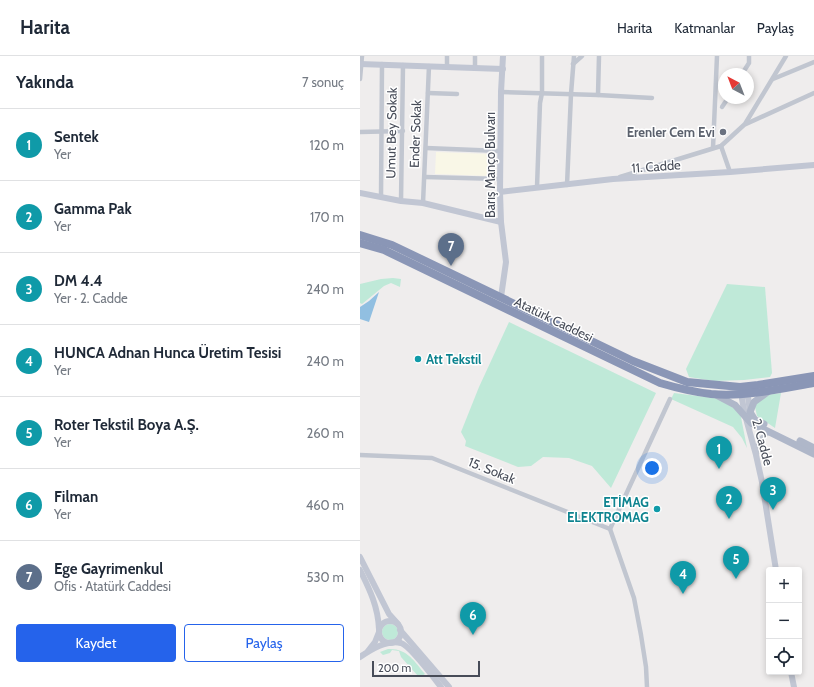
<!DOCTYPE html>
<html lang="tr">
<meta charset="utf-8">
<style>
body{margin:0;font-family:Cabin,sans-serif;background:#f2f2f3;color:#1f2937}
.controls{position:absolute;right:12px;bottom:12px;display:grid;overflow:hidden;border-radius:4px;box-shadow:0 2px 6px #0003}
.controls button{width:36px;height:36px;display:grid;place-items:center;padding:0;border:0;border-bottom:1px solid #e0e1e3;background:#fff;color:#1f2937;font:20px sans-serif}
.compass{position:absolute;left:358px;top:12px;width:36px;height:36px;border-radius:50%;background:#fff;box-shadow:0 2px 6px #0003;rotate:318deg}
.scale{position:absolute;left:12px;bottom:10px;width:108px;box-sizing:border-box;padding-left:4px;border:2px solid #474c58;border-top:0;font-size:11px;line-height:14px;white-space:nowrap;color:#474c58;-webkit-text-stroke:3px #fff;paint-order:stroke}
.you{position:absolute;left:292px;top:412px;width:14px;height:14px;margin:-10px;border:3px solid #fff;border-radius:50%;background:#1a73e8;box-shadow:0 0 0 6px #1a73e833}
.badge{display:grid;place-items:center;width:26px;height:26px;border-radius:50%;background:#2563eb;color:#fff;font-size:13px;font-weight:700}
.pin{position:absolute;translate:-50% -33px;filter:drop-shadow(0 1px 2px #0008)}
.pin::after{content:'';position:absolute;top:21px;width:14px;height:12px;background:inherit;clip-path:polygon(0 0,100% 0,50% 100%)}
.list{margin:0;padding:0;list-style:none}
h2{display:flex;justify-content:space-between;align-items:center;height:52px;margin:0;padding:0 16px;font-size:17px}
h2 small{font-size:13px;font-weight:400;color:#747a83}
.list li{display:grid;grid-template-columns:26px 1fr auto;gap:12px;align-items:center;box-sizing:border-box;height:72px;padding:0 16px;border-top:1px solid #e0e1e3}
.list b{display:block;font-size:15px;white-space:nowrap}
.list p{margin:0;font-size:13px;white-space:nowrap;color:#747a83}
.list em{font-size:13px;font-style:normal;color:#747a83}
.actions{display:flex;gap:8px;padding:12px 16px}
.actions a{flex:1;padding:9px 0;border:1px solid #2563eb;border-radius:4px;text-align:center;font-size:14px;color:#2563eb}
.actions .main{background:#2563eb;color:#fff}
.icon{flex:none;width:22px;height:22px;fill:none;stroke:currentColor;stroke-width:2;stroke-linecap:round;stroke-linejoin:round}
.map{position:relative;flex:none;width:454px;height:631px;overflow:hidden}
header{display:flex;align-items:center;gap:24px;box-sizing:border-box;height:56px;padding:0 20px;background:#fff;border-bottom:1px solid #e0e1e3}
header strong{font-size:19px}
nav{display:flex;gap:22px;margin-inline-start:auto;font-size:14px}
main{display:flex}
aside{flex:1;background:#fff}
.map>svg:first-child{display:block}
.commercial{fill:#f9f7e7}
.green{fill:#bfe9d8}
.water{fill:#91bfe1}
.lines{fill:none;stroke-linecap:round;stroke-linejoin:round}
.street{stroke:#c1c6d0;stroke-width:4.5}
.secondary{stroke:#c1c6d3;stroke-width:6}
.primary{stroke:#afb7c9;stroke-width:7}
.highway{stroke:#8a96b6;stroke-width:8}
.worship-dot{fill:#6b7280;stroke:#fff;stroke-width:1.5}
.culture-dot{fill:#0f9aa8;stroke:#fff;stroke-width:1.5}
.labels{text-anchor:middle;stroke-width:3;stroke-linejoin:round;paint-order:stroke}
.worship-label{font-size:13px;font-weight:bold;fill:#5b616d;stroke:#fff;text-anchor:end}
.street-label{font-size:13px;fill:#474c58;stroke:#fff}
.culture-label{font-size:13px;font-weight:bold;fill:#0d838f;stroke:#fff;text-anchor:start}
</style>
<header>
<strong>Harita</strong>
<nav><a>Harita</a><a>Katmanlar</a><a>Paylaş</a></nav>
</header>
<main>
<aside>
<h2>Yakında<small>7 sonuç</small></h2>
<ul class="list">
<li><span class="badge" style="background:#0f9aa8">1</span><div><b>Sentek</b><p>Yer</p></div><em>120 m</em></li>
<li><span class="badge" style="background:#0f9aa8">2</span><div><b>Gamma Pak</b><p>Yer</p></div><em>170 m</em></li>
<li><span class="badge" style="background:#0f9aa8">3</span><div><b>DM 4.4</b><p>Yer · 2. Cadde</p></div><em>240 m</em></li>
<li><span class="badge" style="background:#0f9aa8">4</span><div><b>HUNCA Adnan Hunca Üretim Tesisi</b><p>Yer</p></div><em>240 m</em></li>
<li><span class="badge" style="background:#0f9aa8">5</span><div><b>Roter Tekstil Boya A.Ş.</b><p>Yer</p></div><em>260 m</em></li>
<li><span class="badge" style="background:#0f9aa8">6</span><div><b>Filman</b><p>Yer</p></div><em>460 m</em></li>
<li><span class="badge" style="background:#5c6f8a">7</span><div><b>Ege Gayrimenkul</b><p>Ofis · Atatürk Caddesi</p></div><em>530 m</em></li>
</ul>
<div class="actions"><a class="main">Kaydet</a><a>Paylaş</a></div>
</aside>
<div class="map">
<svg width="454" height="631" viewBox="0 0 454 631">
<rect width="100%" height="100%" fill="#efeded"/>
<path class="commercial" d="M76,96L130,98L129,120L75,118Z"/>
<g class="green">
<path d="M33,222L41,223L40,231L31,227L24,230L2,248L0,247V228L21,223Z"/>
<path d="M367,228L405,231L412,317L410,321L384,324L354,325L329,321L326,313Z"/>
<path d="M149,266L296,337L251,432L232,410L209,402L183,401L171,410L158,411L105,390L106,385L101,376L119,331Z"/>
<path d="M314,337L361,343L380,356L387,392L382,382L373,371L311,343Z"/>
<path d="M421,337L415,372L397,360L395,351C400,338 408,339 421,337Z"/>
<circle cx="30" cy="576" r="8"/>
<path d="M28,593C47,592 54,605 65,618L62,620H58L41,601L39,595L32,594L30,597L23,599L20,596Z"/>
</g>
<path class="water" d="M19,236L9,266L0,263V251L9,245Z"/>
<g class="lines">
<g class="street">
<path d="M213,8L222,0"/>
<path d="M87,11V0"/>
<path d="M115,12V0"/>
<path d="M382,18L389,7V0"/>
<path d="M0,23L2,0"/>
<path d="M413,23L454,6"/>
<path d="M141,36L238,39L292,42"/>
<path d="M68,37L97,38"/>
<path d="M238,39L239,0"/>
<path d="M362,51L368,42"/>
<path d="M386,68L454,37"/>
<path d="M0,76L43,75"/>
<path d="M361,90L370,116"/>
<path d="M66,92L140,95"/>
<path d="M353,92L357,0"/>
<path d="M65,121L140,123"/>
<path d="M260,121L361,90L385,68L426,0"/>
<path d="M207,129L211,38L214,0"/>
<path d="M177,131L180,47L182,37V0"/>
<path d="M21,141L22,8"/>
<path d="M41,145L43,9"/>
<path d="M63,147L69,10"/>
<path d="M397,397C398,386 399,382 410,376"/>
<path d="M0,399L72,402L250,473L274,542L281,579L286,611L287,631"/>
<path d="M250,473L310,343"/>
</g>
<g class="secondary">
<path d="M0,8L143,13"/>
<path d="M140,136L253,123L370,116L454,109"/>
<path d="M0,137L41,145L63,147L141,166"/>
<path d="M141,241L146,206L141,166L140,136L141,36L143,0"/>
<path d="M382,336L388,341L390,356"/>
<path d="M385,337L384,338L382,343L385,359L396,399L402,426L416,514"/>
<path d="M0,501L29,558L38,568"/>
<path d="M0,514C10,534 18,551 19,573"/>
<circle cx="30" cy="576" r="11"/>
<path d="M40,574L89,631"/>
<path d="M8,595L15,586L19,576"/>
<path d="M0,601C10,594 27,583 41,587C50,590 74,622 81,631"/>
<path d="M431,616L434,631"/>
</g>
<g class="primary">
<path d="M356,339L375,349L391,367L454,398"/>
<path d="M404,368L395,364L390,356L394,346L409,335"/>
<path d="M440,385L454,392"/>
</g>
<g class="highway">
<path d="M0,179L32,189L273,305L327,326L380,331L398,329L454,320"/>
<path d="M0,187L24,194L300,327C317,332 333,336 351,338C385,341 420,333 454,327"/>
</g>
</g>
<circle class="worship-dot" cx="363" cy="76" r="4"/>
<g class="culture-dot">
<circle cx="58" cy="303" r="4"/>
<circle cx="297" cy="453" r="4"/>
</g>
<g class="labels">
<g class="worship-label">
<text x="355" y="81">Erenler Cem Evi</text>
</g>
<g class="street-label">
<text transform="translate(31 77) rotate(-89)" y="5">Umut Bey Sokak</text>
<text transform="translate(55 78) rotate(-88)" y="5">Ender Sokak</text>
<text transform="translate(130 109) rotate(-90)" y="5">Barış Manço Bulvarı</text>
<text transform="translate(296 110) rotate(-4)" y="5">11. Cadde</text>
<text transform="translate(194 263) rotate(26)" y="5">Atatürk Caddesi</text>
<text transform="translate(403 386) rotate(75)" y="5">2. Cadde</text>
<text transform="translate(132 414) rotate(22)" y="5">15. Sokak</text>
</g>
<g class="culture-label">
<text x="66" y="308">Att Tekstil</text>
<text x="289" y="451" text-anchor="end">ETİMAG<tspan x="289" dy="15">ELEKTROMAG</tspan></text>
</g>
</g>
</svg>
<div class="controls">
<button>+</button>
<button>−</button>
<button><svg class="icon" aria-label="locate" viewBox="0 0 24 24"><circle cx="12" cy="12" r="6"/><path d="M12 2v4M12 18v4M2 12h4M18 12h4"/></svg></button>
</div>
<svg class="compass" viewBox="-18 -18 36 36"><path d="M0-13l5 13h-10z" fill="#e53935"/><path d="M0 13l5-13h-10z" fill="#747a83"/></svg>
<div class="scale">200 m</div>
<div class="you"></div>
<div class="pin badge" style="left:359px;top:413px;background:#0f9aa8">1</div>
<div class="pin badge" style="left:369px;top:463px;background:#0f9aa8">2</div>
<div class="pin badge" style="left:413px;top:454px;background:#0f9aa8">3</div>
<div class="pin badge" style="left:323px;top:538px;background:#0f9aa8">4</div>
<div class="pin badge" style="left:376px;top:523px;background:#0f9aa8">5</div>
<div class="pin badge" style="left:113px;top:579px;background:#0f9aa8">6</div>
<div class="pin badge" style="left:91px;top:210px;background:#5c6f8a">7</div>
</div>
</main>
